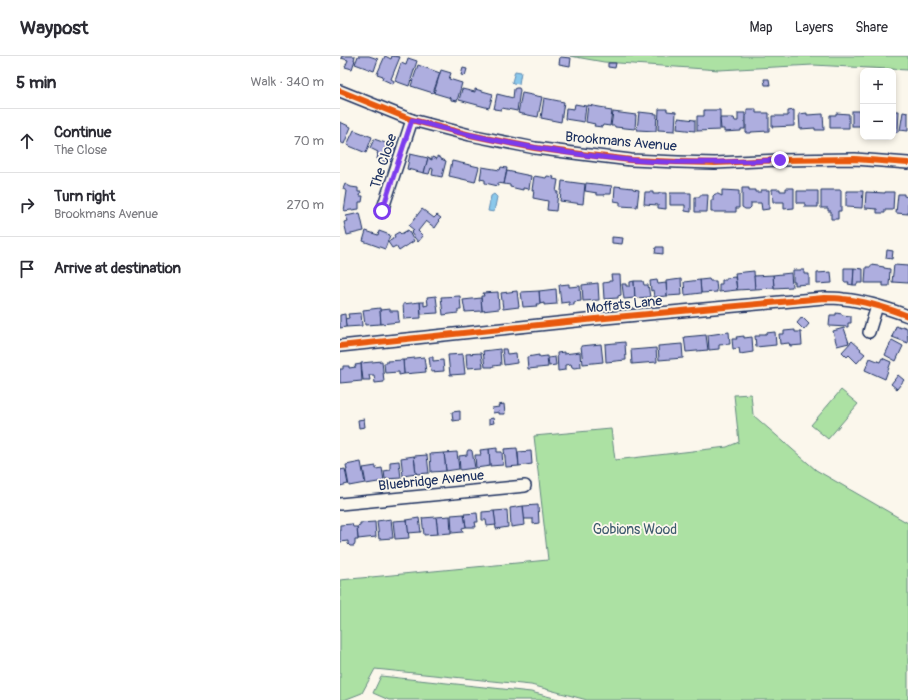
<!DOCTYPE html>
<meta charset="utf-8">
<style>
body{margin:0;font-family:Pangolin,sans-serif;background:#f2f2f3;color:#2b2b33}
.controls{position:absolute;right:12px;top:12px;display:grid;overflow:hidden;border-radius:8px;box-shadow:0 2px 6px #0003}
.controls button{width:36px;height:36px;display:grid;place-items:center;padding:0;border:0;border-bottom:1px solid #e1e1e2;background:#fff;color:#2b2b33;font:20px sans-serif}
.stop{position:absolute;width:12px;height:12px;margin:-9px;border:3px solid #7c3aed;border-radius:50%;background:#fff}
.stop.end{background:#7c3aed;border-color:#fff;box-shadow:0 1px 4px #0008}
.list{margin:0;padding:0;list-style:none}
h2{display:flex;justify-content:space-between;align-items:center;height:52px;margin:0;padding:0 16px;font-size:17px}
h2 small{font-size:13px;font-weight:400;color:#7c7c81}
.list li{display:grid;grid-template-columns:26px 1fr auto;gap:12px;align-items:center;box-sizing:border-box;height:64px;padding:0 16px;border-top:1px solid #e1e1e2}
.list b{display:block;font-size:15px;white-space:nowrap}
.list p{margin:0;font-size:13px;white-space:nowrap;color:#7c7c81}
.list em{font-size:13px;font-style:normal;color:#7c7c81}
.icon{flex:none;width:22px;height:22px;fill:none;stroke:currentColor;stroke-width:2;stroke-linecap:round;stroke-linejoin:round}
.map{position:relative;flex:none;width:568px;height:644px;overflow:hidden}
header{display:flex;align-items:center;gap:24px;box-sizing:border-box;height:56px;padding:0 20px;background:#fff;border-bottom:1px solid #e1e1e2}
header strong{font-size:19px}
nav{display:flex;gap:22px;margin-inline-start:auto;font-size:14px}
main{display:flex}
aside{flex:1;background:#fff}
.map>svg:first-child{display:block}
.green{fill:#ace1a3;stroke:#648880}
.water{fill:#8ac8eb;stroke:#5e8bb3}
.building{fill:#aeaedf;stroke:#1b2f5e}
.lines{fill:none;stroke-linecap:round;stroke-linejoin:round}
.minor-casing{stroke:#1b2f5e;stroke-width:14}
.minor{stroke:#fbf7ec;stroke-width:11}
.cycleway-casing{stroke:#fbf7ec;stroke-width:8}
.cycleway{stroke:#e8590c;stroke-width:6}
.route{stroke:#7c3aed;stroke-width:5}
.labels{text-anchor:middle;stroke-width:3.5;stroke-linejoin:round;paint-order:stroke}
.street-label{font-size:14px;fill:#1b2f5e;stroke:#fbf7ec}
.park-label{font-size:14px;fill:#3f5c6f;stroke:#fbf7ec}
</style>
<header>
<strong>Waypost</strong>
<nav><a>Map</a><a>Layers</a><a>Share</a></nav>
</header>
<main>
<aside>
<h2>5 min<small>Walk · 340 m</small></h2>
<ul class="list">
<li><svg class="icon" aria-label="ahead" viewBox="0 0 24 24"><path d="M12 20V5M6 11l6-6 6 6"/></svg><div><b>Continue</b><p>The Close</p></div><em>70 m</em></li>
<li><svg class="icon" aria-label="right" viewBox="0 0 24 24"><path d="M7 20v-9h11M14 6l5 5-5 5"/></svg><div><b>Turn right</b><p>Brookmans Avenue</p></div><em>270 m</em></li>
<li><svg class="icon" aria-label="arrive" viewBox="0 0 24 24"><path d="M6 21V4h12l-3 4 3 4H6"/></svg><div><b>Arrive at destination</b></div></li>
</ul>
</aside>
<div class="map">
<svg width="568" height="644" viewBox="0 0 568 644">
<rect width="100%" height="100%" fill="#fbf7ec"/>
<filter id="ink" filterUnits="userSpaceOnUse"><feTurbulence type="fractalNoise" baseFrequency=".025" numOctaves="2"/><feDisplacementMap in="SourceGraphic" scale="8" xChannelSelector="R" yChannelSelector="G"/><feConvolveMatrix kernelMatrix="1 2 1 2 8 2 1 2 1" color-interpolation-filters="sRGB"/></filter>
<g filter="url(#ink)">
<g class="green">
<path d="M230,0H568V14L473,9L379,14L264,6Z"/>
<path d="M501,334L518,348L488,383L471,369Z"/>
<path d="M411,338L413,359L476,414L568,467V644H247L191,629L35,613L22,637L4,644H0V524L208,504L194,380L271,373L275,404L387,391L399,386L394,339Z"/>
<path d="M41,620L191,636L222,644H49L33,637Z"/>
</g>
<g class="water">
<path d="M175,15L181,16L179,28L173,27L172,26Z"/>
<path d="M154,138L157,141L154,156L148,155L151,140Z"/>
</g>
<g class="building">
<path d="M2,0H15L14,4H15L12,13L5,11L8,4L1,2Z"/>
<path d="M18,0H29L38,3L34,15L15,8Z"/>
<path d="M45,0L51,3L52,0L60,1L51,23L54,25L53,28L42,23L43,20L37,18Z"/>
<path d="M220,1L231,2L230,10L219,8Z"/>
<path d="M68,2L77,5L69,30L55,25L61,7L66,9Z"/>
<path d="M268,7H276L275,12L268,11Z"/>
<path d="M78,9L100,17L93,37L71,30Z"/>
<path d="M123,12L127,13L125,20L121,19Z"/>
<path d="M101,14L111,17L109,23L122,27L117,45L111,44V42L94,37Z"/>
<path d="M424,23H429L430,29H425Z"/>
<path d="M176,32H179L180,34L177,55L162,52L161,54L154,53L157,38L173,42L174,33Z"/>
<path d="M122,33L135,36V33L153,38L149,52L119,44Z"/>
<path d="M182,37L202,41L198,61L178,57Z"/>
<path d="M204,42L224,46L221,66L201,62Z"/>
<path d="M235,48L246,50L244,66L225,63L226,52L234,53Z"/>
<path d="M248,49L265,52V54L272,55L270,70L263,69L262,71L254,70L255,68L246,66Z"/>
<path d="M553,51L554,52V55H559L558,76H553Z"/>
<path d="M319,53H327V55L336,56L335,75L318,74Z"/>
<path d="M407,53H416V57H429V75L411,76V77H406V59H407Z"/>
<path d="M364,54H380V74L357,75V60H364Z"/>
<path d="M454,54V70L432,71V60H448V55Z"/>
<rect x="512" y="55" width="11" height="15"/>
<path d="M273,56L296,59L295,73L275,71V70H271Z"/>
<path d="M299,56L317,58L316,75L297,74Z"/>
<path d="M563,56L568,57V75L560,74Z"/>
<path d="M398,57H405V73H401V75L384,76V73H381L380,62H394L395,65H398Z"/>
<path d="M467,57V59L483,58L484,74H475V72L460,73L459,58Z"/>
<path d="M496,57L509,58V72H490V59H496Z"/>
<path d="M338,62L355,64V75L337,73Z"/>
<path d="M0,66L11,71L4,88L0,86Z"/>
<path d="M14,74L32,81L26,97L7,89Z"/>
<path d="M34,83L57,91L52,106L46,104L45,106L37,103L38,98H37L38,96L30,92Z"/>
<path d="M70,98L88,102L84,117L67,113Z"/>
<path d="M97,100L101,102V103L106,105L102,121L92,119L93,113L91,112L89,118L84,117L88,102L92,104V101L97,103Z"/>
<path d="M112,105L139,111L135,126L109,120Z"/>
<path d="M142,111L160,114L161,111L167,112L164,128L158,127V130L145,127V124L140,123Z"/>
<path d="M167,115L191,120L189,133L183,132V134L170,131V129L164,128Z"/>
<path d="M194,120L206,122L207,120L214,121L213,123L218,124L216,136H218L216,155L207,154L208,145L193,142L194,134H192Z"/>
<path d="M222,125L245,128L243,148L220,145Z"/>
<path d="M246,127L272,130L271,138H265V139H257V137L245,135Z"/>
<path d="M5,128L11,131L18,132V136H21L20,140H23L22,146H19V153L4,155L7,135L3,133Z"/>
<path d="M275,130L293,132V133L299,134L297,151L280,150V146L274,145Z"/>
<path d="M402,132H409V134H415V136H421V134H429V153L422,154L421,147H411V151L409,153H405L402,151Z"/>
<path d="M446,132H454V152L444,153V146H433L432,133H440V135H446Z"/>
<path d="M382,134L399,135V152H396V156H371V144H374L373,143V140L375,138H378L382,140Z"/>
<path d="M481,134H501V155H498V163H491V155H488V152H481Z"/>
<path d="M457,135H478V151H465V147H457Z"/>
<path d="M506,135H523L522,152L506,151Z"/>
<path d="M305,136H313V138H319V137H326V153L318,152V149L304,148Z"/>
<path d="M526,136L545,137V136H554L553,154H545V157H537V153L525,152Z"/>
<path d="M330,137H351V156L345,155V149H330Z"/>
<path d="M558,138H564V140L568,141V158L556,157Z"/>
<path d="M360,139H368L367,156H355V141H360Z"/>
<path d="M82,153L94,162L97,159L101,162L98,165L99,166L95,172L86,165L78,175L83,180L78,186L71,177L74,174L69,170Z"/>
<path d="M20,157L24,175L7,179L4,166L8,165L6,160Z"/>
<path d="M68,174L74,185L59,195L56,190L52,192L48,186L53,183L52,182L55,181L54,179L59,176L61,178Z"/>
<path d="M26,175L38,179L39,175L50,179L45,193L23,185Z"/>
<path d="M272,181L283,182L282,188L272,187Z"/>
<path d="M316,191H323V198L315,197Z"/>
<path d="M547,194L553,195L552,203L546,202Z"/>
<path d="M531,209L538,210L544,211V212L550,213L549,230H543V227H525L526,211H531Z"/>
<path d="M554,209L568,210V227L552,226Z"/>
<path d="M504,212H514L513,229L508,228L509,226H504Z"/>
<path d="M514,212L523,213V227H517V229H513Z"/>
<path d="M453,214H464V218H469V228L455,229V226H453Z"/>
<path d="M414,215L415,233L397,234L395,217Z"/>
<path d="M491,216L492,227L477,228V217Z"/>
<path d="M451,217L452,231L434,232L433,219Z"/>
<path d="M271,219H280L281,239L278,240V242L264,243L263,227L269,226V225H272Z"/>
<path d="M433,219L434,232L415,233L414,220Z"/>
<path d="M395,221L397,234L379,236V228H382V224H386V222Z"/>
<path d="M341,223L342,239L327,240L326,225Z"/>
<path d="M369,223L370,225H376L377,236L361,237L360,224Z"/>
<path d="M317,224L318,228L326,227L327,240L314,241L313,234L311,235L310,225Z"/>
<path d="M360,224L361,237L345,239L344,226Z"/>
<path d="M294,225L295,242L284,243L282,228H286V230H290V226Z"/>
<path d="M294,225H303L304,229H308L310,241L295,242Z"/>
<path d="M258,227L259,244L243,245L242,229Z"/>
<path d="M229,228V231L240,230L241,245L234,246V249H229V246L221,247L219,229Z"/>
<path d="M216,233L217,248L204,249V247L200,248L199,235Z"/>
<path d="M177,235L179,251L163,253L161,237Z"/>
<path d="M199,235L200,248H196L197,250L183,251L181,236Z"/>
<path d="M158,236L159,253L142,255L141,240H144L143,237Z"/>
<path d="M96,240L98,257L81,258L80,246H84V250L88,249L87,241Z"/>
<path d="M120,240L121,254H118V257L103,259L101,241Z"/>
<path d="M141,242L142,255L125,256L123,244Z"/>
<path d="M80,246L81,262L64,263L63,248Z"/>
<path d="M40,252L41,268L25,269L23,254Z"/>
<path d="M50,253V255H58L59,266L41,268L40,254Z"/>
<path d="M21,257L22,270L6,271L5,263L9,262L8,258Z"/>
<path d="M496,257L502,258V259L511,260V267H508V271L489,270L490,259H496Z"/>
<path d="M5,258L6,271L0,272V259Z"/>
<path d="M462,261L469,268L464,274L457,267Z"/>
<path d="M556,270L561,272L562,270L567,272L568,287L552,281Z"/>
<path d="M504,272L509,287L497,290L493,275Z"/>
<path d="M455,274V276H461L462,289L450,290L449,287L440,288L439,278H444V275Z"/>
<path d="M389,276L390,288L379,289V293L369,294L368,279Z"/>
<path d="M435,276L436,289L416,291L415,280H420V278H426V277Z"/>
<path d="M366,279L368,294L346,296L344,281Z"/>
<path d="M404,280V282L412,281L413,296L400,298L399,292L393,293L392,283H397L396,281Z"/>
<path d="M552,284L563,290L556,305L545,299Z"/>
<path d="M512,285L521,293L520,294L525,298L517,307L509,299L507,301L502,296Z"/>
<path d="M285,286L286,304L266,306L265,288Z"/>
<path d="M261,288L263,306L243,308L241,290Z"/>
<path d="M342,288L343,302L319,304L318,290Z"/>
<path d="M316,292L317,306L292,308L291,294Z"/>
<path d="M160,293L161,309L153,310V311H145L143,295Z"/>
<path d="M162,293H166L167,298L176,297L177,307L164,309Z"/>
<path d="M224,296V298L240,296L241,311L234,312L232,311L231,308L225,309V314L218,315L217,297Z"/>
<path d="M141,297L143,311L127,312L126,298Z"/>
<path d="M123,298L125,318L110,319L108,299Z"/>
<path d="M199,299V301L207,300L208,311L188,313L187,301Z"/>
<path d="M84,301L86,316L64,318L63,304H66V303Z"/>
<path d="M89,301H93V305L103,304L104,315L91,316Z"/>
<path d="M215,301L216,309L209,310L208,302Z"/>
<path d="M530,302L540,306L542,302L551,306L545,323L525,314Z"/>
<path d="M63,304L64,318L59,319V316L45,317L44,307H47V305Z"/>
<path d="M42,305L44,326L35,327L34,319H29L30,324H23L21,307Z"/>
<path d="M21,308L22,325L0,327V313H3V310H9V312L16,311L15,309Z"/>
<path d="M558,319L564,324L557,333L551,328Z"/>
<path d="M164,348L165,358H159V356L153,357L152,352L159,351L158,349Z"/>
<path d="M120,355V364L113,365L112,356Z"/>
<path d="M153,362L154,367L149,368V363Z"/>
<path d="M24,363L25,371L19,372L18,364Z"/>
<path d="M157,392V396H162L163,409L150,410L149,393Z"/>
<path d="M177,392L179,410L166,411L164,393Z"/>
<path d="M149,393L150,410L136,412L135,399H141L140,394Z"/>
<path d="M128,394H131L132,395L135,412L120,414L119,400L127,399V396Z"/>
<path d="M191,395L192,408L179,410L178,396Z"/>
<path d="M117,396L119,413L106,415L104,397Z"/>
<path d="M104,397L106,415L91,416L90,398Z"/>
<path d="M87,399L89,417L76,418L74,400Z"/>
<path d="M74,400L76,418L63,420L61,402Z"/>
<path d="M59,405L61,422L45,423L44,415L50,414V406Z"/>
<path d="M21,406L25,427L9,430L6,414H7L6,409Z"/>
<path d="M36,410V413L42,412L44,425L26,428L23,412Z"/>
<path d="M5,413L8,428L0,430V414Z"/>
<path d="M198,449L199,467L193,468V463H184L183,450Z"/>
<path d="M183,450L185,469L171,471L170,452Z"/>
<path d="M167,454L168,471L156,473L154,455Z"/>
<path d="M154,455L156,469L147,470L146,464H142V456Z"/>
<path d="M137,457L138,466H135L136,471H126L124,458Z"/>
<path d="M124,458L126,471L122,472L123,476L112,477L111,459Z"/>
<path d="M110,460L111,477L98,478L96,461Z"/>
<path d="M96,461L98,478L84,479L82,462Z"/>
<path d="M79,462L81,476L68,477L67,464Z"/>
<path d="M51,463L53,482L39,483L37,465Z"/>
<path d="M67,464L69,482L55,483L53,465Z"/>
<path d="M35,466L36,481L18,483L17,471L20,470V467Z"/>
<path d="M12,468L13,471H17L18,484H15V488L14,490H10L8,488V485L0,486V469Z"/>
</g>
<g class="lines">
<g class="minor-casing">
<g id="minor">
<path d="M0,35L72,64L130,79L195,92L241,98L291,104L338,106L375,107L440,104L515,103L568,107"/>
<path d="M42,155L72,64"/>
<path d="M529,276L537,250"/>
<path d="M0,290L265,262L484,242C490,242 497,242 503,243C525,245 547,252 568,260"/>
<path d="M0,448L185,430"/>
</g>
</g>
<use href="#minor" class="minor"/>
<g class="cycleway-casing">
<g id="cycleway">
<path d="M0,35L72,64L130,79L195,92L241,98L291,104L338,106L375,107L440,104L515,103L568,107"/>
<path d="M0,290L265,262L484,242C490,242 497,242 503,243C525,245 547,252 568,260"/>
</g>
</g>
<use href="#cycleway" class="cycleway"/>
</g>
</g>
<g class="lines" filter="url(#ink)">
<path class="route" d="M42,155L72,64C91,69 111,75 131,79C183,91 237,99 290,104C340,108 390,106 440,104"/>
</g>
<g class="labels">
<g class="street-label">
<text transform="translate(281 85) rotate(5)" y="5">Brookmans Avenue</text>
<text transform="translate(43 105) rotate(-72)" y="5">The Close</text>
<text transform="translate(284 248) rotate(-6)" y="5">Moffats Lane</text>
<text transform="translate(91 424) rotate(-6)" y="5">Bluebridge Avenue</text>
</g>
<g class="park-label">
<text x="295" y="478">Gobions Wood</text>
</g>
</g>
</svg>
<div class="controls">
<button>+</button>
<button>−</button>
</div>
<div class="stop" style="left:42px;top:155px"></div>
<div class="stop end" style="left:440px;top:104px"></div>
</div>
</main>
